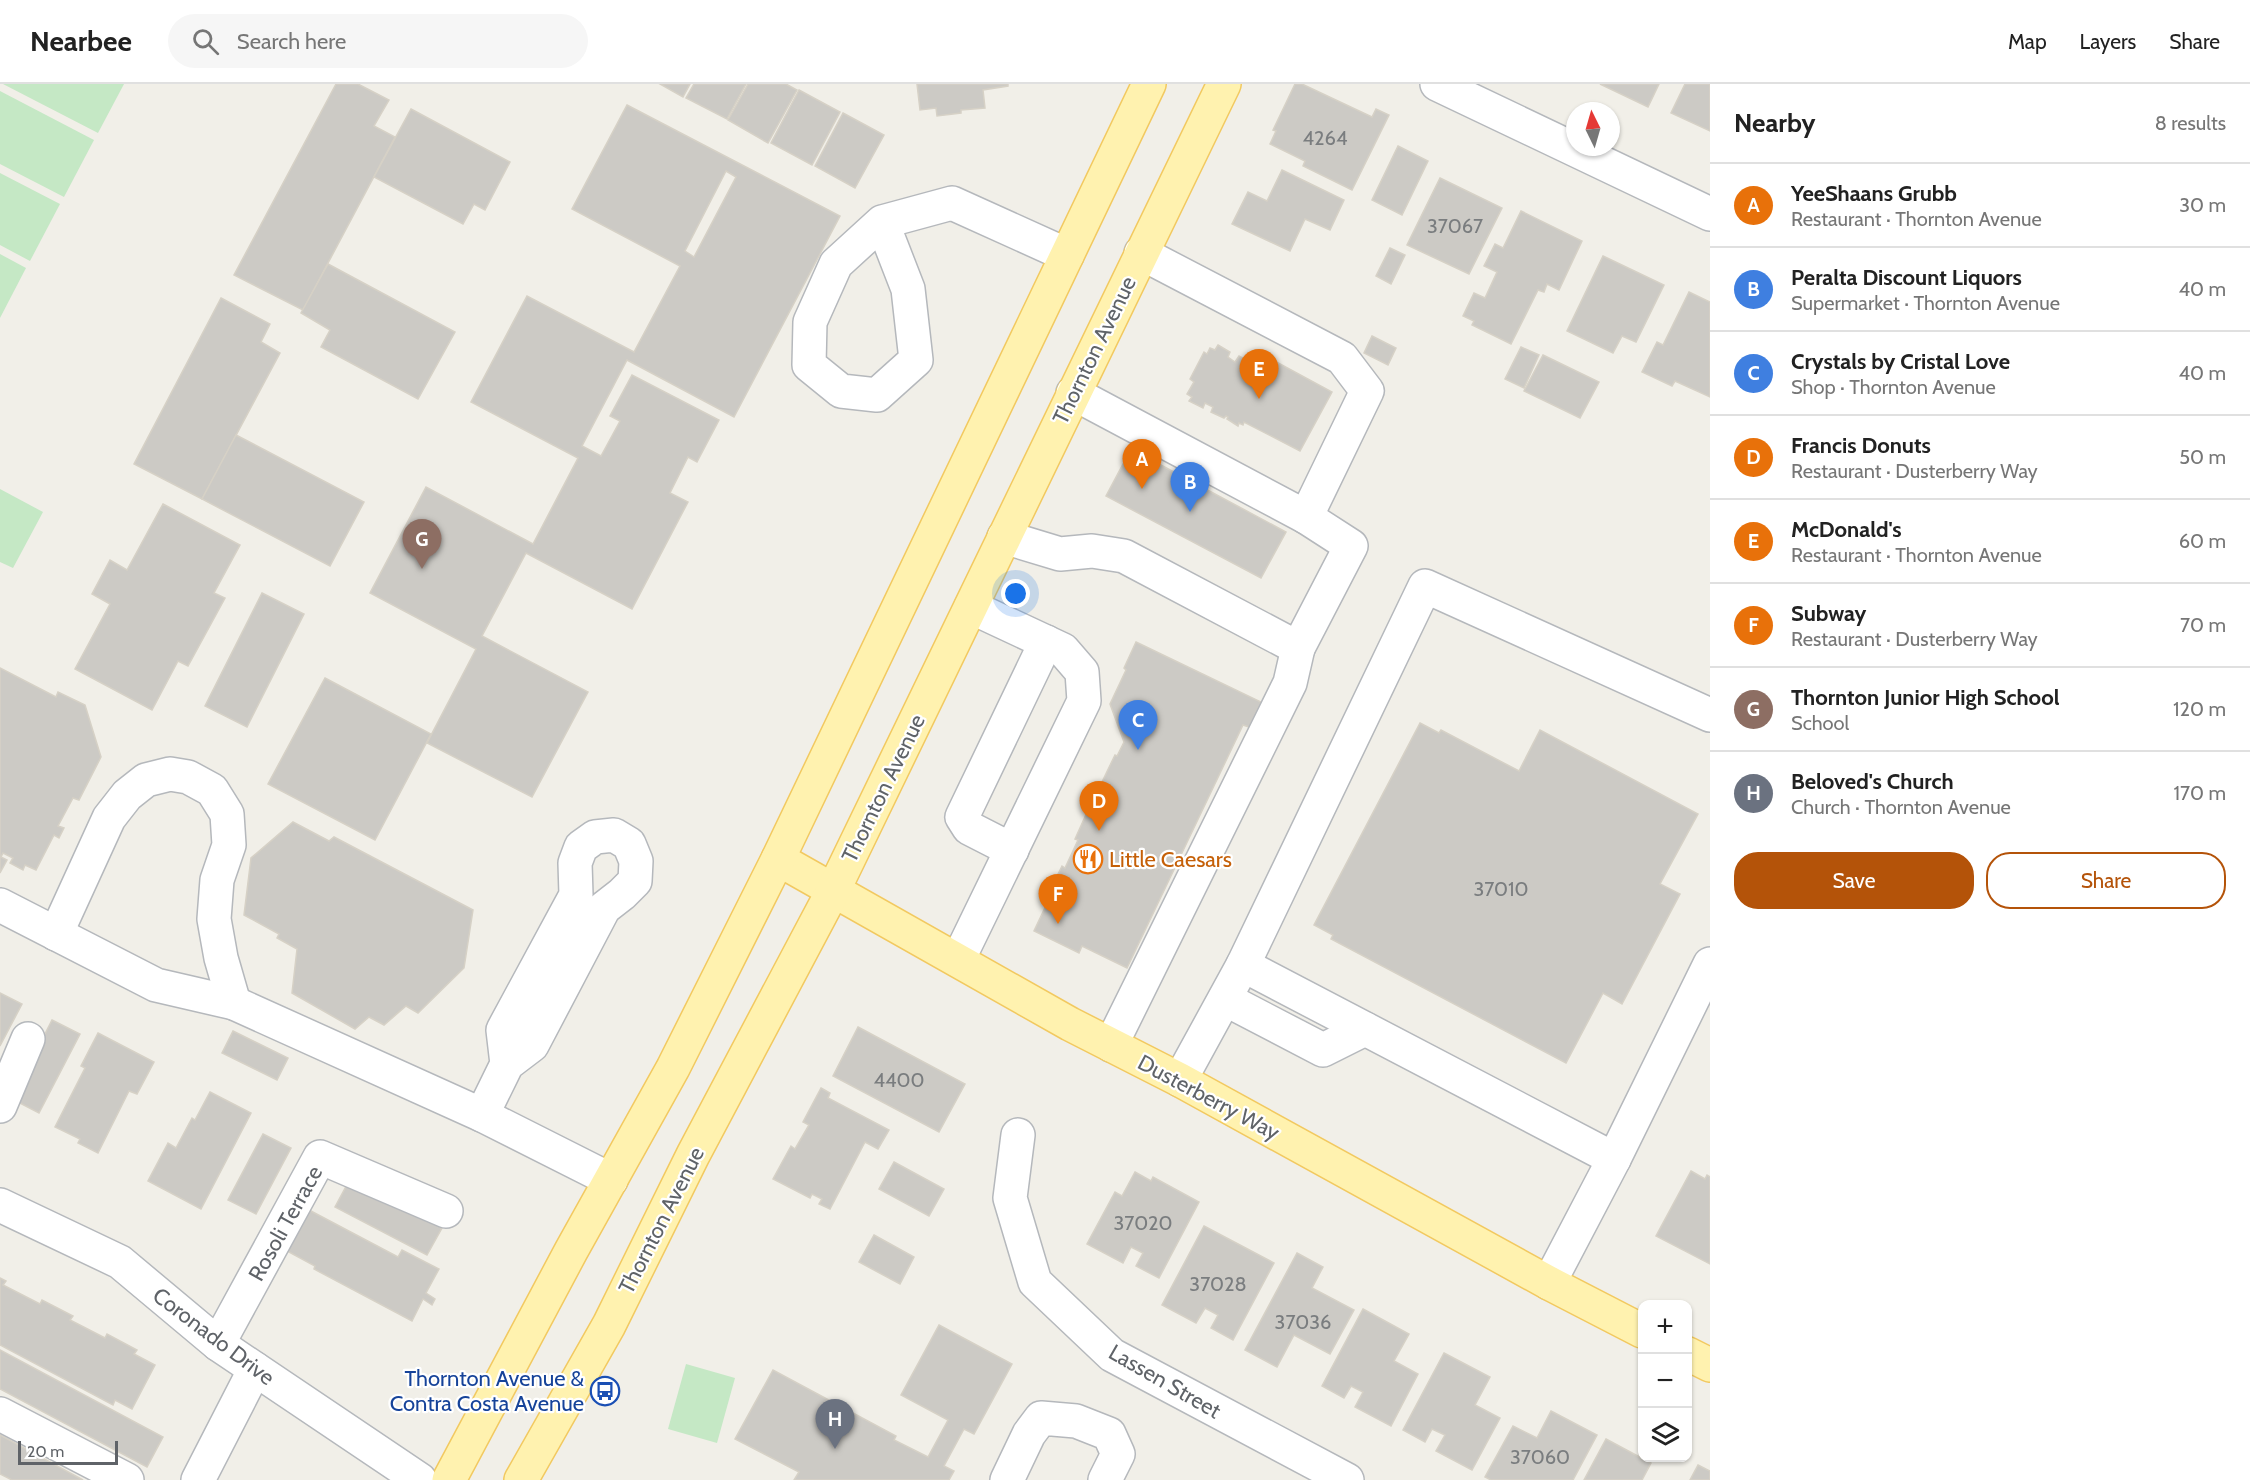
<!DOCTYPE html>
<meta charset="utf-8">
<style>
body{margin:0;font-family:Cabin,sans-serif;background:#f6f6f6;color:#222}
.controls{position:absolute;right:18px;bottom:18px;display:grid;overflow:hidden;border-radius:12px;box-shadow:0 2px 4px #0004}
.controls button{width:54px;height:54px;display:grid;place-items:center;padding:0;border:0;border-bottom:2px solid #e0e0e0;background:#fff;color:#222;font:30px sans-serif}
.compass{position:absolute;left:1566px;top:18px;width:54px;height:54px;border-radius:50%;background:#fff;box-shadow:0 2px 4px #0004;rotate:355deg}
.scale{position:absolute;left:18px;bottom:15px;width:100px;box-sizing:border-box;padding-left:6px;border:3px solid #5f6368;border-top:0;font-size:16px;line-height:21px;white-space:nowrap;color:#5f6368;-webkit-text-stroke:4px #fff;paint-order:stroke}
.you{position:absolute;left:1016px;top:510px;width:21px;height:21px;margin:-15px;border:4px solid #fff;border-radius:50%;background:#1a73e8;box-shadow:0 0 0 9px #1a73e833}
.badge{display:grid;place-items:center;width:39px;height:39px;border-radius:50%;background:#b45309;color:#fff;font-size:20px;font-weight:700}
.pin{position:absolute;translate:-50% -50px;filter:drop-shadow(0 2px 3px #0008)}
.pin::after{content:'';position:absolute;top:32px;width:21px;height:18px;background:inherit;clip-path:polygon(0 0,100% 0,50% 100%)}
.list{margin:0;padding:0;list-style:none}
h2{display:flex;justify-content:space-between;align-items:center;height:78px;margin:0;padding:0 24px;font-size:26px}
h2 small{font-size:20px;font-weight:400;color:#767676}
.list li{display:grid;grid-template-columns:39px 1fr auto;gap:18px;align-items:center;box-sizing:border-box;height:84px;padding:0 24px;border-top:2px solid #e0e0e0}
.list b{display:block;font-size:22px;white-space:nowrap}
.list p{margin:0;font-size:20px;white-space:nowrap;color:#767676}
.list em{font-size:20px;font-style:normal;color:#767676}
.actions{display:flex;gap:12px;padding:18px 24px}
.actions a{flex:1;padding:14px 0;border:2px solid #b45309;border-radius:24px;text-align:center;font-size:21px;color:#b45309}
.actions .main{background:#b45309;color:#fff}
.icon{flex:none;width:33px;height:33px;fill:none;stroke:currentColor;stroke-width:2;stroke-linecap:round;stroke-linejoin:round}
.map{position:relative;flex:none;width:1710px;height:1396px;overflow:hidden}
header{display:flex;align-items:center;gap:36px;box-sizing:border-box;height:84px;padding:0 30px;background:#fff;border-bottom:2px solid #e0e0e0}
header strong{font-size:28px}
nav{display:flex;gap:33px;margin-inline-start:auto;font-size:21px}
.search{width:420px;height:54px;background:#f6f6f6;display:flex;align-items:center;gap:15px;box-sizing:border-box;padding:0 21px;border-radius:33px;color:#767676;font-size:22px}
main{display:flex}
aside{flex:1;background:#fff}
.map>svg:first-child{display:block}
.green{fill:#c5e8c5}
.building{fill:#cccac5;stroke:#d6d1c6;stroke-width:1.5;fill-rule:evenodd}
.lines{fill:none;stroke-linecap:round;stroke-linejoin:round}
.minor-casing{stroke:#b5b8bc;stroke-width:36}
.major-casing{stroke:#f2c960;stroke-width:36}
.minor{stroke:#fff;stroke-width:33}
.major{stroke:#fff2af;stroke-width:33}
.labels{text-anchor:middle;stroke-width:4.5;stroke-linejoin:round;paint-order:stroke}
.number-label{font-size:20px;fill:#7a7d7f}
.street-label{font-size:22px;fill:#5f6368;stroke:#fff}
.food-label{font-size:22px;fill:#c56008;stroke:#fff;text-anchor:start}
.transit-label{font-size:22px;fill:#164399;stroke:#fff;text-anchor:end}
</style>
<header>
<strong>Nearbee</strong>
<div class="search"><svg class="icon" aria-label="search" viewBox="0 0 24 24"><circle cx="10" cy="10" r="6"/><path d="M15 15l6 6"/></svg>Search here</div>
<nav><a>Map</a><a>Layers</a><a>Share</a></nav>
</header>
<main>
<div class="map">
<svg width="1710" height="1396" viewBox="0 0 1710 1396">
<rect width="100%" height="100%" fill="#f1efe8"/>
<g class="green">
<path d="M3,0H124L98,49Z"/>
<path d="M0,7L94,56L64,113L0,80Z"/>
<path d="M0,89L60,120L30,177L0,161Z"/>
<path d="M0,170L26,184L0,234Z"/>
<path d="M0,405L43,428L13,484L0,478Z"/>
<path d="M686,1280L735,1294L717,1359L668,1345Z"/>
</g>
<g class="building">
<path d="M336,0H358L389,16L374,42L395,53L303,226L234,191Z"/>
<path d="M660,0H690L683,13Z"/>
<path d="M694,0H746L727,35L686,14Z"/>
<path d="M748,0H786L797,6L768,59L728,36Z"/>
<path d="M917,0H1008V2L983,6L985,24L961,26V29L937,32L936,24L920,26Z"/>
<path d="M1295,0H1302L1372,33L1376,25L1389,31L1352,106L1303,82L1305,77L1270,60L1276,47L1273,46Z"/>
<path d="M1600,0H1659L1648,23Z"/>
<path d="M1685,0H1710V47L1671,29Z"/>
<path d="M799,6L840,28L812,81L771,59Z"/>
<path d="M627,21L840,132L734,333L627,276L582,362L601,372L620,337L610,332L632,291L719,336L697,378L688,373L670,409L688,418L632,525L526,469L482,552L588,608L532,713L427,659L476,565L370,509L426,403L533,460L578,374L471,318L527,212L634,268L680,182L572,125ZM726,87L736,93L694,173L685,167Z"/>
<path d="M411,25L510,78L485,126L474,120L463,140L374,93Z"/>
<path d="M843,29L884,51L855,104L815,82Z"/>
<path d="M1398,62L1428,77L1402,131L1372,116Z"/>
<path d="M1282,86L1344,116L1330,146L1305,135L1290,167L1232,140L1248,108L1267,117Z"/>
<path d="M1440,94L1502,124L1469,190L1407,161Z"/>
<path d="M1521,127L1582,157L1559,206L1547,200L1544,208L1538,206L1511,260L1472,241L1474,237L1463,232L1474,209L1485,214L1497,188L1484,182L1495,160L1503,164Z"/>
<path d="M1390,164L1405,171L1391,200L1376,192Z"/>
<path d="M1603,172L1664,201L1636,258L1622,252L1613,269L1567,247Z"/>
<path d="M328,180L455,248L418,315L321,263L330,246L301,229Z"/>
<path d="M1689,208L1710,218V313L1675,297L1672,302L1642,288L1657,258L1663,261Z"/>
<path d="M221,214L270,240L261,258L280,269L202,415L134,380Z"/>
<path d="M1372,252L1396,264L1388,281L1364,269Z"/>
<path d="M1218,261L1230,268L1228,273L1235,278L1239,272L1252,279L1249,284L1262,292L1271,275L1332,308L1300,367L1244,338L1243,341L1239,339L1238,342L1227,335L1228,333L1226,332L1224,334L1211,328L1213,323L1205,319L1203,324L1189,317L1192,313L1187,310L1194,298L1190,295L1204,268L1207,270L1210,264L1215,266Z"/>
<path d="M1521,263L1539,271L1524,304L1505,295Z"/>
<path d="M1543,271L1599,298L1580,334L1524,307Z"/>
<path d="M236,351L364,418L330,482L202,415Z"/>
<path d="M1131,365L1286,448L1261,494L1106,412Z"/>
<path d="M163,420L240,461L214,509L225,514L188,582L178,577L152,626L75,585L110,520L92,510L110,476L127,486Z"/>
<path d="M262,509L304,530L247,643L205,622Z"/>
<path d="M1136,558L1261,618L1249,643L1243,641L1127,884L1082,862L1079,869L1034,847L1050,813L1047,812L1062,782L1065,784L1078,756L1075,755L1088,726L1091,728L1104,701L1101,700L1115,671L1117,672L1124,658L1110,620L1126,586L1124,584Z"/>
<path d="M0,584L56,613L58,608L85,621L101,673L79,716L73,714L58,742L64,744L59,754L54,751L36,786L25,781L23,786L10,779L13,774L3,769L1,773L7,776L0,789Z"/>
<path d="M325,594L431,650L375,756L268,700Z"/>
<path d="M1420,639L1439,649L1441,646L1519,687L1540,646L1698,730L1660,800L1680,810L1622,920L1603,909L1566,979L1331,855L1333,851L1314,841Z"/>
<path d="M293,738L329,757L334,753L473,826L464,884L418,929L406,922L384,941L369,933L355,945L292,909L297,865L277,854L279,850L244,831L251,774Z"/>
<path d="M0,909L22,920L0,962Z"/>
<path d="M52,936L80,950L39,1029L12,1015Z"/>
<path d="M858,943L965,1000L939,1048L833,992Z"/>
<path d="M233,947L288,974L277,996L222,969Z"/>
<path d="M98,949L154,978L137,1010L129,1007L98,1069L78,1059L80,1055L55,1043L85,984L81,982Z"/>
<path d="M821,1004L830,1009L828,1014L889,1046L878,1065L865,1058L830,1125L819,1120L822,1115L812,1110L810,1114L773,1095L791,1062L795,1065L809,1041L803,1038Z"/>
<path d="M210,1008L251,1029L201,1125L148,1097L168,1059L176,1064L192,1034L195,1036Z"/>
<path d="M263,1050L291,1064L256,1130L228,1116Z"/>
<path d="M894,1078L944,1105L929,1132L879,1105Z"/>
<path d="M1691,1087L1705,1095L1707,1091L1710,1093V1180L1656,1152Z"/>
<path d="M1135,1088L1151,1097L1153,1093L1199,1118L1159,1194L1136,1182L1143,1169L1131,1163L1123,1179L1087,1160L1115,1108L1122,1112Z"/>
<path d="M350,1095L442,1144L427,1171L335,1123Z"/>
<path d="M309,1126L398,1173L402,1166L439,1185L426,1209L435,1215L432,1221L423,1215L412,1237L314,1185L315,1182L287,1167Z"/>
<path d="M1204,1142L1274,1179L1233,1256L1211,1244L1218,1231L1205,1224L1196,1239L1162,1221Z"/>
<path d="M874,1151L914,1173L900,1200L859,1178Z"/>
<path d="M1297,1169L1323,1183L1312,1204L1354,1226L1330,1270L1294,1251L1277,1283L1245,1266Z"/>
<path d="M0,1194L6,1197L3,1201L40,1220L42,1216L73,1232L70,1236L105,1254L107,1250L137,1266L134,1270L155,1281L132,1325L115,1316L113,1321L0,1261Z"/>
<path d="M1363,1225L1409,1250L1394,1277L1418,1290L1391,1342L1355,1323L1363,1308L1351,1302L1344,1314L1322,1302Z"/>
<path d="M939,1241L1012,1280L974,1350L964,1345L944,1382L954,1387L949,1396H794L799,1388L735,1355L773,1286L896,1352L894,1356L928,1373L948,1336L901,1311Z"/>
<path d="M0,1266L163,1353L147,1383L0,1305Z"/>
<path d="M1444,1269L1490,1293L1475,1321L1500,1334L1472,1386L1436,1367L1445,1351L1432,1345L1425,1358L1403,1346Z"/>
<path d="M1551,1327L1597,1351L1573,1396H1491L1485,1393L1513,1342L1537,1354Z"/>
<path d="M0,1351L83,1396H12L0,1390Z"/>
<path d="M1606,1355L1651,1379L1642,1396H1584Z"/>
<path d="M1698,1381L1710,1387V1396H1690Z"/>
</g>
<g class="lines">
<g class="minor-casing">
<g id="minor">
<path d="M1437,0L1710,130"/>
<path d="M882,138L908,205L916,276L877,311L841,307L809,281L810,238L836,180L882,138L952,119L1067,171"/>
<path d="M1073,309L1306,433L1367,307L1342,274L1141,169"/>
<path d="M1004,453L1060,470L1092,467L1124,472L1298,564L1351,462L1306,433"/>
<path d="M1012,766L969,744L962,733L1046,558"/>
<path d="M0,821L156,901L234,919L482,1031L611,1096"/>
<path d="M56,850L109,734L127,711L146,696L170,690L188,693L212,706L227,730L229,761L217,796L214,835L221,874L234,919"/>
<path d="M958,876L1084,617L1082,588L1063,566L971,523"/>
<path d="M1243,881L1614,1075"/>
<path d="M1225,915L1323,966L1365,945"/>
<path d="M1111,961L1290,599L1298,564"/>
<path d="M1180,996L1243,881L1425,502L1710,631"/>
<path d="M0,1022L28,955"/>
<path d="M482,1031L507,980L532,961L604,824L622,810L635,797L636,777L629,760L614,751L595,753L581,763L575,779L576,811L503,946L507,980"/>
<path d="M1018,1051L1010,1114L1035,1198L1112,1271L1347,1396"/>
<path d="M0,1121L120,1178L218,1260L420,1396"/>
<path d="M1549,1199L1614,1075L1710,880"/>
<path d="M218,1260L320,1073L446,1127"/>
<path d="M0,1330L127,1396"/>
<path d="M198,1396L255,1285"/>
<path d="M1007,1396L1029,1350L1041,1334L1076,1337L1109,1350L1118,1370L1105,1396"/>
</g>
</g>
<g class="major-casing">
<g id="major">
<path d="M778,775L1070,940L1180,996L1549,1199L1642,1247"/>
<path d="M1688,1270L1710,1281"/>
<path d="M449,1396L571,1167L673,984L778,775L1149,0"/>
<path d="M521,1396L609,1241L693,1071L834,805L1224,0"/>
</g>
</g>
<use href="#minor" class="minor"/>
<use href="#major" class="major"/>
</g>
<defs>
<g id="restaurant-ring" transform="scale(1.5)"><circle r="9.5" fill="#fff" stroke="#e8710a" stroke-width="1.5"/><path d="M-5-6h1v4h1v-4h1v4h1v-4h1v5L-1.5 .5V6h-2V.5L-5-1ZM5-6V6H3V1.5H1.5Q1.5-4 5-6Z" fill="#e8710a"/></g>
<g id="bus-ring" transform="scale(1.5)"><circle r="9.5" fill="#fff" stroke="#1a4fb4" stroke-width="1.5"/><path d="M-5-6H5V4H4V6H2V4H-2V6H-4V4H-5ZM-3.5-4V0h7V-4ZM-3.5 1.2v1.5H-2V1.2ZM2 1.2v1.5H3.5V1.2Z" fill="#1a4fb4"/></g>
</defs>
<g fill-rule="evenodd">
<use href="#restaurant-ring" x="1088" y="775"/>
<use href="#bus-ring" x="605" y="1307"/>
</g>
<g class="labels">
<g class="number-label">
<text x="1325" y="61">4264</text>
<text x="1455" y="149">37067</text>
<text x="1501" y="812">37010</text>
<text x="899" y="1003">4400</text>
<text x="1143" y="1146">37020</text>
<text x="1218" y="1207">37028</text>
<text x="1303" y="1245">37036</text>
<text x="1540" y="1380">37060</text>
</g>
<g class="street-label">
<text transform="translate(1094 266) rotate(-64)" y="8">Thornton Avenue</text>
<text transform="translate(883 704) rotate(-64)" y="8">Thornton Avenue</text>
<text transform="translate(1209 1013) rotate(28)" y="8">Dusterberry Way</text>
<text transform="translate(661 1136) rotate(-63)" y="8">Thornton Avenue</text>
<text transform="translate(285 1139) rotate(-61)" y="8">Rosoli Terrace</text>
<text transform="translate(214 1252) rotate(37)" y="8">Coronado Drive</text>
<text transform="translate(1165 1297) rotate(30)" y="8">Lassen Street</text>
</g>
<g class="food-label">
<text x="1109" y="783">Little Caesars</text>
</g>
<g class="transit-label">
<text x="584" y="1302">Thornton Avenue &amp;<tspan x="584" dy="25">Contra Costa Avenue</tspan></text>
</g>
</g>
</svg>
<div class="controls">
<button>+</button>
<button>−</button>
<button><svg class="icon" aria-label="layers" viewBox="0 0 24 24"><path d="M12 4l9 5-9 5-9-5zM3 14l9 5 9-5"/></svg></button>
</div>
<svg class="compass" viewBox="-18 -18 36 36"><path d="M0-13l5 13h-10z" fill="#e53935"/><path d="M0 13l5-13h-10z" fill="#767676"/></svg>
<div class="scale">20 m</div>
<div class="you"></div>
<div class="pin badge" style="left:1142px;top:405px;background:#e8710a">A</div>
<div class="pin badge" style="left:1190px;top:428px;background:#3f7fe0">B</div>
<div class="pin badge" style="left:1138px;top:666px;background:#3f7fe0">C</div>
<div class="pin badge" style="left:1099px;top:747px;background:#e8710a">D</div>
<div class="pin badge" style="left:1259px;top:315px;background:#e8710a">E</div>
<div class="pin badge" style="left:1058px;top:840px;background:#e8710a">F</div>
<div class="pin badge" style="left:422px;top:485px;background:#8d6e63">G</div>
<div class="pin badge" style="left:835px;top:1365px;background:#6b7280">H</div>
</div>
<aside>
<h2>Nearby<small>8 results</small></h2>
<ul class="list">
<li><span class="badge" style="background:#e8710a">A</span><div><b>YeeShaans Grubb</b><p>Restaurant · Thornton Avenue</p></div><em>30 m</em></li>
<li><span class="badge" style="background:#3f7fe0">B</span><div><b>Peralta Discount Liquors</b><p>Supermarket · Thornton Avenue</p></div><em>40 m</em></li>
<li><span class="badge" style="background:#3f7fe0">C</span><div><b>Crystals by Cristal Love</b><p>Shop · Thornton Avenue</p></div><em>40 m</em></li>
<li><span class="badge" style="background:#e8710a">D</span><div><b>Francis Donuts</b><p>Restaurant · Dusterberry Way</p></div><em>50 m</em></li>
<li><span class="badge" style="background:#e8710a">E</span><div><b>McDonald's</b><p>Restaurant · Thornton Avenue</p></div><em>60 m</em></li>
<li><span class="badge" style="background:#e8710a">F</span><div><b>Subway</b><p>Restaurant · Dusterberry Way</p></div><em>70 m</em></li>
<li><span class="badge" style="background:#8d6e63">G</span><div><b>Thornton Junior High School</b><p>School</p></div><em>120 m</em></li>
<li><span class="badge" style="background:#6b7280">H</span><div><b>Beloved's Church</b><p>Church · Thornton Avenue</p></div><em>170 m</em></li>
</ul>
<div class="actions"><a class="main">Save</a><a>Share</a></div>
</aside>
</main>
